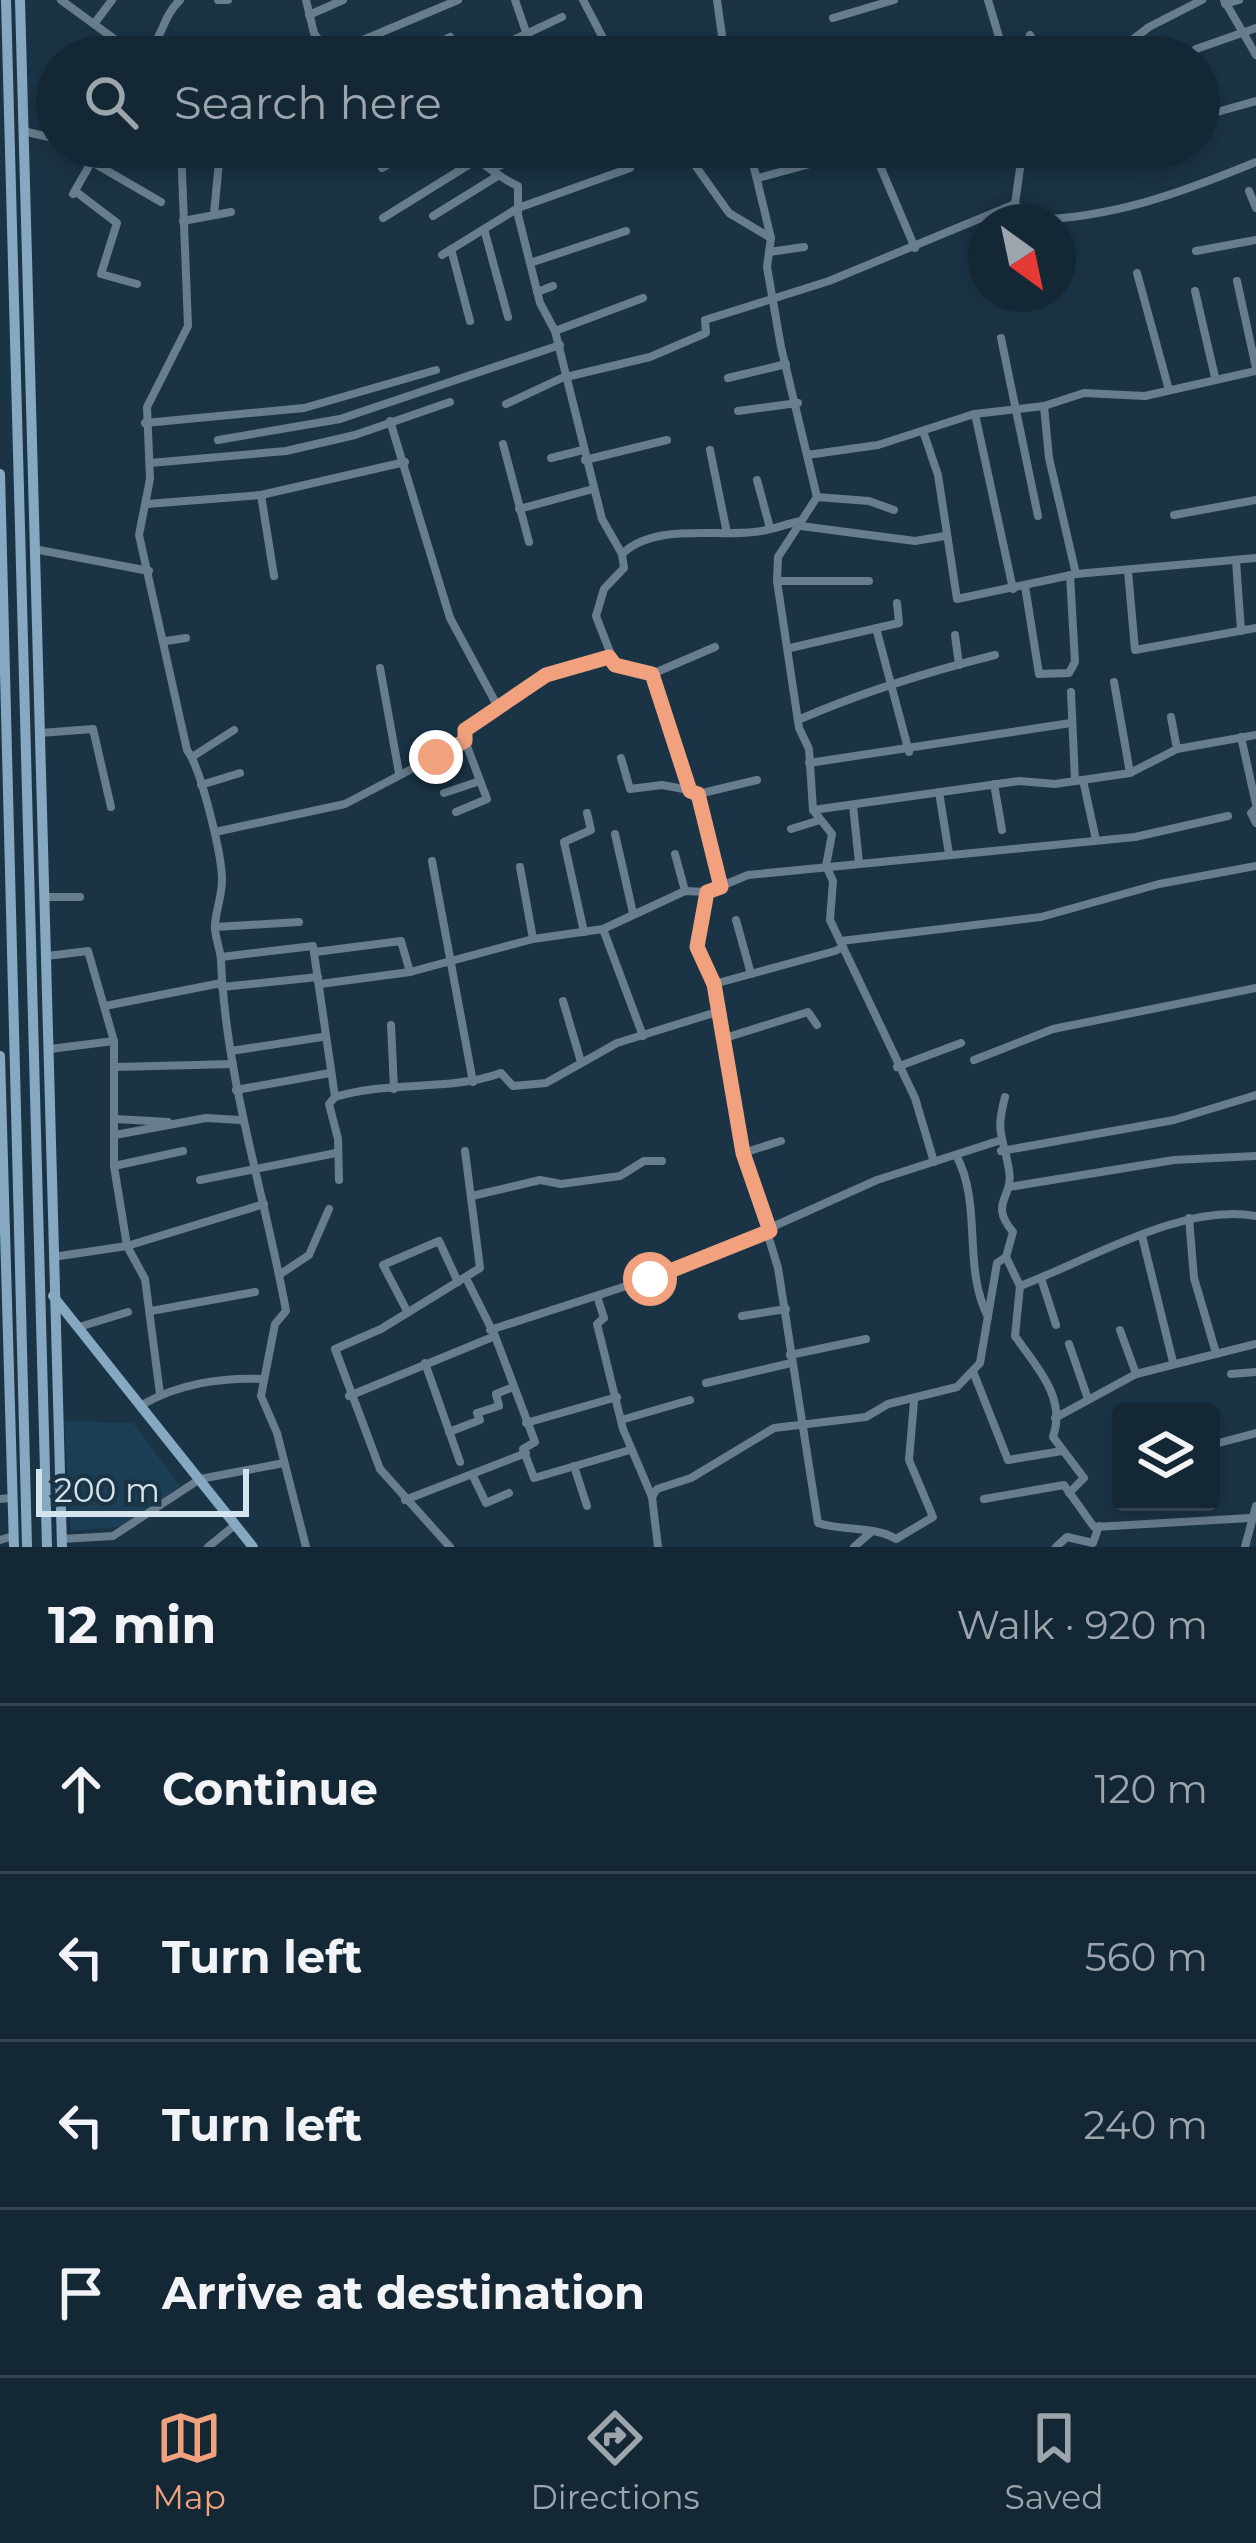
<!DOCTYPE html>
<meta charset="utf-8">
<style>
body{margin:0;font-family:Montserrat,sans-serif;background:#213340;color:#f1f3f6}
.controls{position:absolute;right:36px;bottom:36px;display:grid;overflow:hidden;border-radius:12px;box-shadow:0 6px 18px #0003}
.controls button{width:108px;height:108px;display:grid;place-items:center;padding:0;border:0;border-bottom:3px solid #33444f;background:#142734;color:#f1f3f6;font:60px sans-serif}
.compass{position:absolute;left:968px;top:204px;width:108px;height:108px;border-radius:50%;background:#142734;box-shadow:0 6px 18px #0003;rotate:147deg}
.scale{position:absolute;left:36px;bottom:30px;width:213px;box-sizing:border-box;padding-left:12px;border:6px solid #d4e4ef;border-top:0;font-size:33px;line-height:42px;white-space:nowrap;color:#d4e4ef;-webkit-text-stroke:9px #1a3446;paint-order:stroke}
.stop{position:absolute;width:36px;height:36px;margin:-27px;border:9px solid #f2a17e;border-radius:50%;background:#fff}
.stop.end{background:#f2a17e;border-color:#fff;box-shadow:0 3px 12px #0008}
.list{margin:0;padding:0;list-style:none}
h2{display:flex;justify-content:space-between;align-items:center;height:156px;margin:0;padding:0 48px;font-size:51px}
h2 small{font-size:39px;font-weight:400;color:#9da5ac}
.list li{display:grid;grid-template-columns:78px 1fr auto;gap:36px;align-items:center;box-sizing:border-box;height:168px;padding:0 48px;border-top:3px solid #33444f}
.list b{display:block;font-size:45px;white-space:nowrap}
.list em{font-size:39px;font-style:normal;color:#9da5ac}
.icon{flex:none;width:66px;height:66px;fill:none;stroke:currentColor;stroke-width:2;stroke-linecap:round;stroke-linejoin:round}
.map{position:relative;flex:none;width:1256px;height:1547px;overflow:hidden}
.search{position:absolute;background:#142734;box-shadow:0 6px 18px #0003;left:36px;right:36px;top:36px;height:132px;display:flex;align-items:center;gap:30px;box-sizing:border-box;padding:0 42px;border-radius:66px;color:#9da5ac;font-size:45px}
.sheet{height:828px;background:#142734}
nav{display:flex;justify-content:space-around;align-items:center;box-sizing:border-box;height:168px;border-top:3px solid #33444f;background:#142734;font-size:33px;color:#9da5ac}
nav a{display:grid;justify-items:center;gap:6px}
nav .on{color:#f2a17e}
.map>svg:first-child{display:block}
.built{fill:#1d3f55}
.lines{fill:none;stroke-linecap:round;stroke-linejoin:round}
.street{stroke:#687d8d;stroke-width:8}
.secondary{stroke:#86a8c0;stroke-width:10}
.route{stroke:#f2a17e;stroke-width:15}
</style>
<div class="map">
<svg width="1256" height="1547" viewBox="0 0 1256 1547">
<rect width="100%" height="100%" fill="#1a3446"/>
<path class="built" d="M64,1421L133,1423L180,1486L128,1526L71,1531Z"/>
<g class="lines">
<g class="street">
<path d="M61,0L139,57"/>
<path d="M218,0H228"/>
<path d="M306,0L314,33L330,56"/>
<path d="M515,0L526,32"/>
<path d="M583,0L613,57"/>
<path d="M717,0L725,57"/>
<path d="M988,0L1005,57"/>
<path d="M1224,0L1256,55"/>
<path d="M1225,4L1239,0"/>
<path d="M309,15L343,0"/>
<path d="M833,18L894,0"/>
<path d="M94,24L112,0"/>
<path d="M1030,35L1041,57"/>
<path d="M1196,49L1256,28"/>
<path d="M490,51L562,17"/>
<path d="M266,53L267,57"/>
<path d="M327,55L458,0"/>
<path d="M829,55V57"/>
<path d="M141,57C163,42 161,18 180,0"/>
<path d="M408,57L450,37"/>
<path d="M681,57L721,40"/>
<path d="M1110,57L1149,27L1202,0"/>
<path d="M1199,117L1256,101"/>
<path d="M23,131L57,139"/>
<path d="M181,147L188,326L147,407L150,479L139,535L187,750C201,768 222,855 222,880C222,896 216,910 215,925C214,937 221,949 221,961C226,1081 265,1194 286,1311L275,1324L261,1396L277,1433L306,1547"/>
<path d="M463,147C480,162 498,177 518,186V215L540,303L555,331L602,519L622,554L624,568L604,589L596,616L615,665L652,674L690,791L698,794L721,887"/>
<path d="M682,147L729,213L771,238"/>
<path d="M749,147L771,238L767,267L781,347L817,497L778,557L777,581L799,728L809,749L813,810L832,834L826,866L833,881L830,920L915,1098L934,1162"/>
<path d="M1023,147L1015,204L1031,220C1113,218 1181,193 1256,162"/>
<path d="M217,149V147"/>
<path d="M875,154L915,248"/>
<path d="M355,157L370,147"/>
<path d="M1020,157L1095,147"/>
<path d="M92,162L161,202"/>
<path d="M382,168L416,147"/>
<path d="M492,169L528,153"/>
<path d="M758,178L836,157"/>
<path d="M75,191L117,223L101,274L137,284"/>
<path d="M1249,191L1256,208"/>
<path d="M73,194L100,147"/>
<path d="M214,214L219,162"/>
<path d="M433,216L496,177"/>
<path d="M383,218L478,159"/>
<path d="M183,221L231,212"/>
<path d="M484,229L508,317"/>
<path d="M451,249L470,321"/>
<path d="M1196,251L1256,240"/>
<path d="M769,252L804,247"/>
<path d="M442,255L518,208L630,168"/>
<path d="M533,262L626,231"/>
<path d="M1137,273L1169,390"/>
<path d="M1237,281L1256,368"/>
<path d="M1195,291L1215,377"/>
<path d="M537,292L553,286"/>
<path d="M555,331L643,298"/>
<path d="M1001,338L1038,516"/>
<path d="M566,377L650,357L706,333L705,320L829,281L1015,204"/>
<path d="M728,378L786,364"/>
<path d="M506,404L566,376"/>
<path d="M1044,406L1049,458L1076,574"/>
<path d="M738,411L798,403"/>
<path d="M975,414L1013,589"/>
<path d="M390,421L450,618L498,707"/>
<path d="M145,423L304,408L436,370"/>
<path d="M923,431L938,475L957,599L1076,574L1256,558"/>
<path d="M218,440L340,419L560,345"/>
<path d="M503,444L529,542"/>
<path d="M710,450L727,533"/>
<path d="M807,455L878,445L974,414L1044,406L1084,393L1145,396L1256,371"/>
<path d="M551,458L583,450"/>
<path d="M585,460L667,440"/>
<path d="M150,463L286,451L355,435L450,402"/>
<path d="M757,480L770,528"/>
<path d="M261,495L274,576"/>
<path d="M817,497L869,501L894,510"/>
<path d="M147,504L261,495L405,462"/>
<path d="M519,509L593,489"/>
<path d="M1174,515L1256,500"/>
<path d="M801,526L915,541L945,536"/>
<path d="M34,549L149,571"/>
<path d="M622,554C654,523 712,537 754,532C769,531 785,524 801,521"/>
<path d="M1236,561L1241,631"/>
<path d="M1128,571L1135,650L1256,628"/>
<path d="M777,581H869"/>
<path d="M1025,586L1039,674L1069,673L1075,662L1070,575"/>
<path d="M876,628L909,752"/>
<path d="M955,635L959,665"/>
<path d="M166,641L186,638"/>
<path d="M790,648L899,623L897,603"/>
<path d="M380,668L399,773"/>
<path d="M652,674L715,647"/>
<path d="M1114,682L1130,773"/>
<path d="M1071,692L1075,781"/>
<path d="M1171,717L1177,749"/>
<path d="M798,720C862,692 927,672 995,655"/>
<path d="M40,733L93,729L111,807"/>
<path d="M1241,737L1256,804"/>
<path d="M192,757L234,730"/>
<path d="M621,758L630,789L662,785L689,790"/>
<path d="M809,763L1071,723"/>
<path d="M1083,780L1096,840"/>
<path d="M994,784L1002,830"/>
<path d="M201,785L240,773"/>
<path d="M939,792L949,854"/>
<path d="M444,793L480,781"/>
<path d="M698,794L757,780"/>
<path d="M853,805L859,863"/>
<path d="M1256,808L1251,813L1256,823"/>
<path d="M813,810L1019,781L1055,784L1130,773L1177,749L1256,735"/>
<path d="M456,812L487,799L465,741"/>
<path d="M791,829L817,821"/>
<path d="M215,832L345,804L465,741V730L546,675L609,657"/>
<path d="M615,834L633,913"/>
<path d="M675,854L685,891"/>
<path d="M432,861L473,1082"/>
<path d="M520,867L533,939"/>
<path d="M707,892L697,947L714,984L743,1153L778,1268L818,1523C842,1531 876,1526 896,1539L933,1517L909,1460L914,1401"/>
<path d="M46,897H80"/>
<path d="M736,920L751,974"/>
<path d="M215,927L299,922"/>
<path d="M603,929L643,1036"/>
<path d="M584,932L564,842L591,830L587,813"/>
<path d="M315,952L401,941L410,972"/>
<path d="M47,956L88,951L114,1041V1166L127,1246L145,1279L160,1394"/>
<path d="M221,957L313,946L335,1097L329,1104L338,1139L339,1180"/>
<path d="M320,984L410,972L533,939L603,929L685,891L707,892L748,875L1135,837L1228,816"/>
<path d="M714,984L835,951L843,947L841,941L1041,917L1159,884L1256,866"/>
<path d="M222,987L318,977"/>
<path d="M563,1001L581,1062"/>
<path d="M105,1006L221,983"/>
<path d="M391,1025L394,1089"/>
<path d="M725,1038L808,1012L817,1025"/>
<path d="M50,1049L114,1041"/>
<path d="M231,1051L322,1037"/>
<path d="M974,1060L1053,1029L1256,988"/>
<path d="M116,1067L233,1064"/>
<path d="M897,1067L961,1043"/>
<path d="M236,1090L330,1073"/>
<path d="M335,1097C389,1080 448,1092 501,1073L513,1086L546,1083L617,1043L720,1011"/>
<path d="M1005,1097C995,1135 1003,1134 1009,1170C1014,1199 988,1202 1013,1232L1006,1257L1020,1286L1015,1336C1035,1365 1067,1397 1053,1437L1084,1478L1069,1493"/>
<path d="M116,1119L168,1122"/>
<path d="M115,1135L206,1118L240,1120"/>
<path d="M1001,1151L1174,1120L1256,1095"/>
<path d="M743,1153L781,1141"/>
<path d="M956,1155C983,1205 962,1266 988,1317"/>
<path d="M114,1166L183,1151"/>
<path d="M200,1180L336,1153"/>
<path d="M1009,1187L1174,1160L1256,1156"/>
<path d="M472,1196L540,1180L561,1184L620,1176L644,1161H662"/>
<path d="M1189,1218L1194,1278L1216,1353"/>
<path d="M1142,1236L1173,1362"/>
<path d="M53,1257L127,1246L264,1204"/>
<path d="M282,1273L309,1255L329,1209"/>
<path d="M466,1278L495,1336L535,1442L523,1449L534,1478L630,1450"/>
<path d="M1041,1278L1056,1325"/>
<path d="M1020,1286C1091,1259 1182,1203 1256,1216"/>
<path d="M597,1296L604,1318L597,1324L623,1429L652,1497L658,1547"/>
<path d="M151,1311L255,1292"/>
<path d="M407,1311L383,1265L439,1241L458,1282"/>
<path d="M742,1316L786,1309"/>
<path d="M79,1327L128,1312"/>
<path d="M490,1330L676,1270L877,1180L998,1141"/>
<path d="M1120,1330L1136,1374"/>
<path d="M1069,1344L1088,1399"/>
<path d="M790,1355L866,1339"/>
<path d="M425,1363L460,1462"/>
<path d="M974,1374L1008,1460L1062,1451"/>
<path d="M1231,1374L1256,1372"/>
<path d="M706,1383L791,1363"/>
<path d="M349,1396L495,1336"/>
<path d="M142,1405C177,1384 222,1377 263,1379"/>
<path d="M1055,1418L1136,1374L1256,1344"/>
<path d="M621,1420L690,1400"/>
<path d="M526,1423L617,1397"/>
<path d="M449,1432L480,1420L477,1413L499,1406L496,1394L513,1387"/>
<path d="M1211,1445L1256,1433"/>
<path d="M574,1466L587,1506"/>
<path d="M472,1474L486,1503L509,1493"/>
<path d="M652,1497L657,1489L691,1478L774,1428L866,1417L888,1404L957,1387L980,1363L997,1263L1006,1257"/>
<path d="M0,1499L12,1498"/>
<path d="M984,1499L1064,1485L1094,1527L1250,1518"/>
<path d="M405,1500L526,1453"/>
<path d="M62,1539L113,1536L200,1479L284,1463"/>
<path d="M0,1540L13,1536"/>
<path d="M208,1547L235,1525"/>
<path d="M450,1547L380,1469L335,1349L381,1329L480,1268L465,1151"/>
<path d="M854,1547L870,1533"/>
<path d="M1056,1547L1067,1537L1093,1543L1099,1526"/>
<path d="M1245,1547L1256,1506"/>
</g>
<g class="secondary">
<path d="M6,0L47,1547"/>
<path d="M20,0L62,1547"/>
<path d="M0,474L27,1547"/>
<path d="M0,1056L14,1547"/>
<path d="M53,1296L253,1547"/>
</g>
</g>
<g class="lines">
<path class="route" d="M436,757L465,741V730L546,675L609,657L615,665L652,674L690,791L698,794L721,887L707,892L697,947L714,984L743,1153L770,1231L650,1279"/>
</g>
</svg>
<div class="controls">
<button><svg class="icon" aria-label="layers" viewBox="0 0 24 24"><path d="M12 4l9 5-9 5-9-5zM3 14l9 5 9-5"/></svg></button>
</div>
<svg class="compass" viewBox="-18 -18 36 36"><path d="M0-13l5 13h-10z" fill="#e53935"/><path d="M0 13l5-13h-10z" fill="#9da5ac"/></svg>
<div class="scale">200 m</div>
<div class="stop" style="left:650px;top:1279px"></div>
<div class="stop end" style="left:436px;top:757px"></div>
<div class="search"><svg class="icon" aria-label="search" viewBox="0 0 24 24"><circle cx="10" cy="10" r="6"/><path d="M15 15l6 6"/></svg>Search here</div>
</div>
<section class="sheet">
<h2>12 min<small>Walk · 920 m</small></h2>
<ul class="list">
<li><svg class="icon" aria-label="ahead" viewBox="0 0 24 24"><path d="M12 20V5M6 11l6-6 6 6"/></svg><div><b>Continue</b></div><em>120 m</em></li>
<li><svg class="icon" aria-label="left" viewBox="0 0 24 24"><path d="M17 20v-9H6M10 6l-5 5 5 5"/></svg><div><b>Turn left</b></div><em>560 m</em></li>
<li><svg class="icon" aria-label="left" viewBox="0 0 24 24"><path d="M17 20v-9H6M10 6l-5 5 5 5"/></svg><div><b>Turn left</b></div><em>240 m</em></li>
<li><svg class="icon" aria-label="arrive" viewBox="0 0 24 24"><path d="M6 21V4h12l-3 4 3 4H6"/></svg><div><b>Arrive at destination</b></div></li>
</ul>
</section>
<nav>
<a class="on"><svg class="icon" aria-label="map" viewBox="0 0 24 24"><path d="M3 6l6-2 6 2 6-2v14l-6 2-6-2-6 2zM9 4v14M15 6v14"/></svg>Map</a>
<a><svg class="icon" aria-label="directions" viewBox="0 0 24 24"><path d="M12 3l9 9-9 9-9-9zM9 14v-3h6M13 9l2 2-2 2"/></svg>Directions</a>
<a><svg class="icon" aria-label="saved" viewBox="0 0 24 24"><path d="M7 4h10v16l-5-4-5 4z"/></svg>Saved</a>
</nav>
